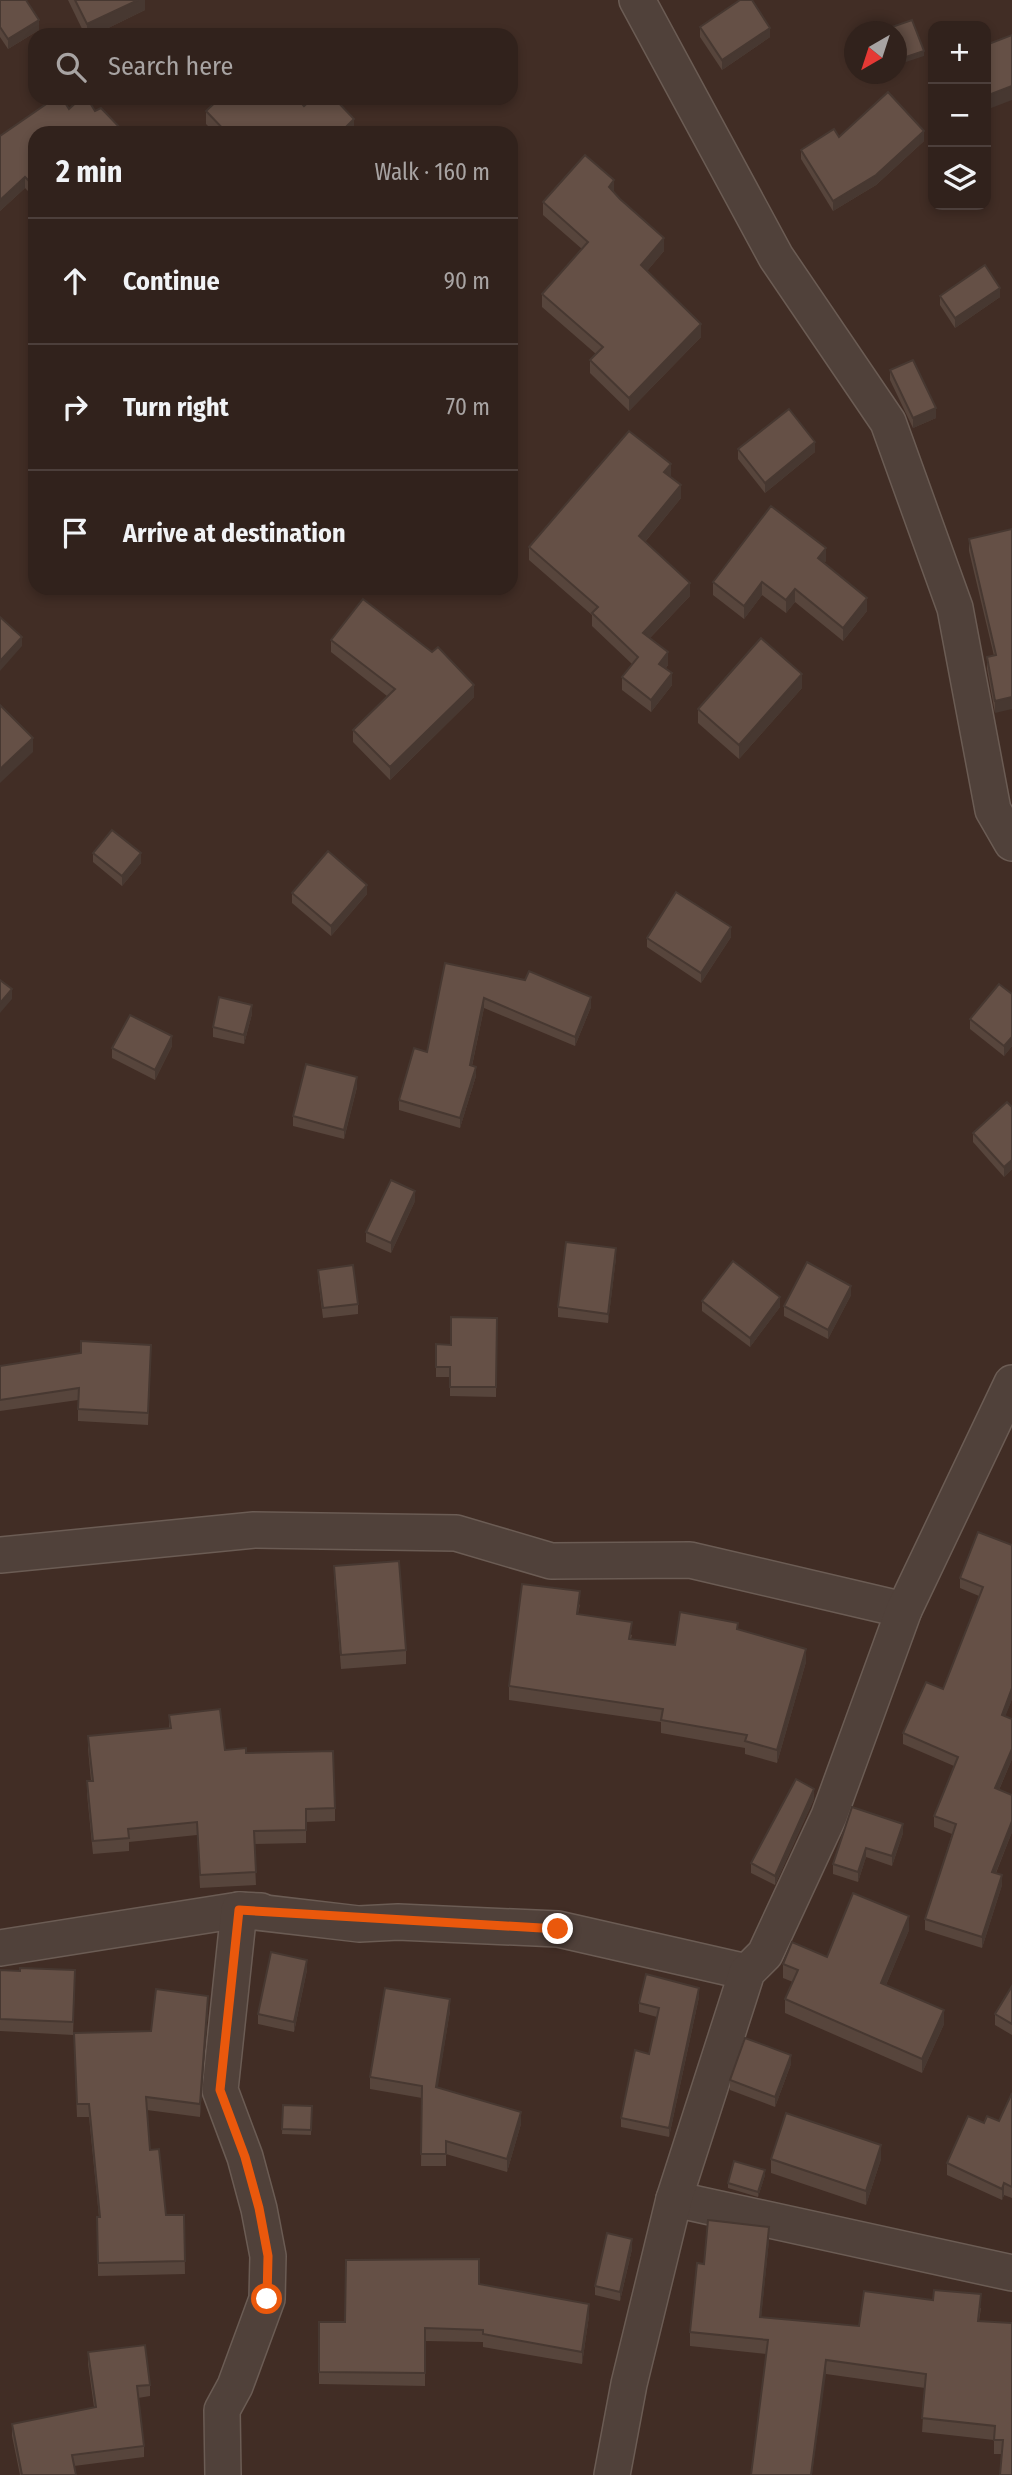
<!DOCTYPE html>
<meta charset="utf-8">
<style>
body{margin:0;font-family:"Fira Sans Condensed",sans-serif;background:#3d2f29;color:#f1f3f6}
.controls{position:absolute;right:21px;top:21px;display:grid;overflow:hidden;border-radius:14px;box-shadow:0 4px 10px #0003}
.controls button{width:63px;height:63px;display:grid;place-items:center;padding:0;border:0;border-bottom:2px solid #4c3f3b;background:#31221c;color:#f1f3f6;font:35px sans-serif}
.compass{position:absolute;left:844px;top:21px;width:63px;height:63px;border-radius:50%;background:#31221c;box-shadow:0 4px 10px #0003;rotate:219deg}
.stop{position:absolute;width:21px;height:21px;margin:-16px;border:5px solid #ea580c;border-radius:50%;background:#fff}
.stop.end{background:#ea580c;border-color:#fff;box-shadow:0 2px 7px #0008}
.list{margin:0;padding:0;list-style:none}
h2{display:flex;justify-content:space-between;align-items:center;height:91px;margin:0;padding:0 28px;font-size:30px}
h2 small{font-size:23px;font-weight:400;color:#a8a4a3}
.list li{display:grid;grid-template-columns:46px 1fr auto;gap:21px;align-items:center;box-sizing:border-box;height:126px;padding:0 28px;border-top:2px solid #4c3f3b}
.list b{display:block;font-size:26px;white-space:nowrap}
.list em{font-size:23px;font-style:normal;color:#a8a4a3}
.icon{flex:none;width:38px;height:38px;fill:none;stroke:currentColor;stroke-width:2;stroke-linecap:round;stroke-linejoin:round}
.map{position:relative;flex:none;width:1012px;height:2475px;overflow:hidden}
.search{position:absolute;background:#31221c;box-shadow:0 4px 10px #0003;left:28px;top:28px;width:490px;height:77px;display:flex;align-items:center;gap:18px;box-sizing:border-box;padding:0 24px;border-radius:21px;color:#a8a4a3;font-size:26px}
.panel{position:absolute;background:#31221c;box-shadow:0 4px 10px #0003;left:28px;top:126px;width:490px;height:469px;border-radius:21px}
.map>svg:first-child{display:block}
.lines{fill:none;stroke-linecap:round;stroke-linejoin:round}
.minor-casing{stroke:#6b5c54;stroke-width:38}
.minor{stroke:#50413a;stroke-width:35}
.wall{fill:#57453c}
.shaded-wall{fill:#473831}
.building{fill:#655046;stroke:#473831;stroke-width:2}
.route{stroke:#ea580c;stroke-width:9}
</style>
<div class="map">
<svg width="1012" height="2475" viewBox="0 0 1012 2475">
<rect width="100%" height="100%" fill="#412d25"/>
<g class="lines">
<g class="minor-casing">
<g id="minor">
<path d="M637,0L776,257L888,422L955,608L993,810L1012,843"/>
<path d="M0,1555L254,1530L456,1533L551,1561L690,1560L904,1610"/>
<path d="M0,1948L239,1910L261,1911"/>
<path d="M674,2199L1012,2273"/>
<path d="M223,2475L222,2410L235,2386L267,2299L268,2256L259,2209L245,2157L220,2090L239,1910L359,1924L398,1922L558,1929L747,1972"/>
<path d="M612,2475L629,2384L674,2199L747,1972L765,1954L829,1816L904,1610L1012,1383"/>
</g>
</g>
<use href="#minor" class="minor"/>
</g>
<g class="wall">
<path d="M0,0L39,30L8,49L0,37Z"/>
<path d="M68,0H145V10L94,35H85Z"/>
<path d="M700,27L770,37L722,70L700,37Z"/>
<path d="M55,98H62L69,109L81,98H87L95,111L101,108L125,133H35V198L25,188L0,211V136Z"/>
<path d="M304,106L354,132L353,133H215L206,124V111Z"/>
<path d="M839,137L924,141L876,185L833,211L801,159V150Z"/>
<path d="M614,193L664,251L647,271L701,337L629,411L590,373V360L596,354L542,307V294L582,249L543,215V202Z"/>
<path d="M940,296L1000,297L955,328L940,305Z"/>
<path d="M890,370L936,418L913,428L890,380Z"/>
<path d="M738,449L815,452L765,493L738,459Z"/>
<path d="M670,477L681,498L645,542L690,596L650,638L668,665L666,668L672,685L651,712L622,690V677L632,664L592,626V615L529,560V547Z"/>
<path d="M1012,529L995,713L987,669V657L994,656L969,551V539Z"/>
<path d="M826,561L824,563L867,611L843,641L795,602L786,613L762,595L744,619L713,595V582Z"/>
<path d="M331,640L432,652L474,697L390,780L353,742V730L387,696L331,652Z"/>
<path d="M802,688L739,759L698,723V709Z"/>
<path d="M93,853L141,863L122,886L93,862Z"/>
<path d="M292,893L367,894L331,936L292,903Z"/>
<path d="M731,937L701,983L647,947V938Z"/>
<path d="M445,963L591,1007L575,1046L484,1008L472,1066L476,1076L460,1128L399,1110V1100L427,1052Z"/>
<path d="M1012,994V1046L1004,1056L970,1029V1019Z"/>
<path d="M252,1014L244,1044L213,1037V1027Z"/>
<path d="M172,1046L155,1080L112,1058V1048Z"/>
<path d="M357,1087L344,1139L293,1126V1116Z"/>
<path d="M1012,1107V1169L1004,1177L973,1142V1133Z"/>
<path d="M415,1201L391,1253L366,1242V1232Z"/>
<path d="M616,1258L608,1323L558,1317V1307Z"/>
<path d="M318,1270L358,1304V1314L323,1318L318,1279Z"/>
<path d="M851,1295L828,1339L784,1316V1306Z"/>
<path d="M702,1301L780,1307L750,1347L702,1311Z"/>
<path d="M497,1318L496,1397L450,1396V1377H436V1344L451,1345Z"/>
<path d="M151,1357L148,1425L78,1421V1400L0,1411V1366Z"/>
<path d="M1012,1545V1699L1005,1716L1012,1719V1759L999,1790L1012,1795V1832L996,1873L1002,1885L982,1948L925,1930V1919L952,1834L934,1827V1816L954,1766L903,1744V1733L943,1689L979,1596L960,1588V1578Z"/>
<path d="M334,1566L406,1650V1664L341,1669L334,1579Z"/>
<path d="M580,1604L578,1614L632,1635L631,1639L675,1645L738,1629L806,1662L777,1763L745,1754V1748L661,1733V1722L509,1700V1686Z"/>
<path d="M169,1715L225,1750L246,1753L335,1808V1821L306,1822V1843L254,1844L256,1885L200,1888L197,1835L129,1842V1851L93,1854L87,1794V1781H91L88,1749V1736L169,1728Z"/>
<path d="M814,1799L775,1885L751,1873V1863Z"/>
<path d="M852,1807L903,1833L892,1866L866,1857L858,1882L833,1874V1864Z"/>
<path d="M909,1930L886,1985L944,2024L922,2073L785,2013V1999L793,1982L783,1978V1964L827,1957Z"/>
<path d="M0,1970L75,1983L73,2035L0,2031Z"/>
<path d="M307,1970L294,2032L258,2024V2014Z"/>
<path d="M1012,1986V2035L995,2025V2014Z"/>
<path d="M699,1997L669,2137L621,2127V2118L649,2054L657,2017L639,2012V2003Z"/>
<path d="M208,2009L200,2117L147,2110L150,2150L166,2215H184L185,2274L98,2276L97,2217H99L89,2117H77L74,2046L151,2031Z"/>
<path d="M450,2011L437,2088L521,2124L507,2172L446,2154V2166H421L422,2098L370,2089V2077Z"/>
<path d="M791,2064L775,2107L730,2090V2080Z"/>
<path d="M1012,2093V2198L1004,2195L1002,2200L947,2175V2163L984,2123L999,2121Z"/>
<path d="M283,2105L312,2106L311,2135L282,2134Z"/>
<path d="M771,2159H881L866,2205L771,2173Z"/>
<path d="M765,2175L758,2197L728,2188V2183Z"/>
<path d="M769,2240L761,2317L859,2326L981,2308L979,2321L1012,2323L1002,2454H994V2440L922,2432L925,2388L826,2374L766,2354L690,2346V2332L704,2264Z"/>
<path d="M632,2249L620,2301L595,2295V2286Z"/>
<path d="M479,2284L589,2316L582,2364L483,2347V2342L425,2341V2386L319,2384V2322H345Z"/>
<path d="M88,2352L150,2385V2396L138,2398L144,2446V2457L74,2466L76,2475H20L12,2436V2424L94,2407L88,2364Z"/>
</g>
<g class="shaded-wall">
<path d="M138,0H145V10L94,35H87V24Z"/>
<path d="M39,20V30L8,49V39Z"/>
<path d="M770,28V37L722,70V60Z"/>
<path d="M924,51V56L897,65V60Z"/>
<path d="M1012,86V100L986,110V96Z"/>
<path d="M354,119V132L353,133H340Z"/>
<path d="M924,131V141L876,185L833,211V201Z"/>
<path d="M25,177V188L0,211V200Z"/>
<path d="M614,180V193L609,187Z"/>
<path d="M664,238V251L641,278V265Z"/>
<path d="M1000,288V297L955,328V318Z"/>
<path d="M701,324V337L629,411V398Z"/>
<path d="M936,408V418L913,428V418Z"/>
<path d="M815,442V452L765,493V483Z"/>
<path d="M671,464V477L664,472Z"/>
<path d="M681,485V498L639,549V536Z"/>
<path d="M826,548V561L818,572V558Z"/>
<path d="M762,582V595L744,619V606Z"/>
<path d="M690,583V596L643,645V633Z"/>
<path d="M795,589V602L786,613V600Z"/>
<path d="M867,598V611L843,641V628Z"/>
<path d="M22,637V646L0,671V661Z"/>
<path d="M668,652V665L659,676V664Z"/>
<path d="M672,673V685L651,712V700Z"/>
<path d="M802,674V688L739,759V745Z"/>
<path d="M474,685V697L390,780V767Z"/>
<path d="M1012,697V709L995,713V701Z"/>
<path d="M33,738V752L0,783V769Z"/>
<path d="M141,853V863L122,886V876Z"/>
<path d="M367,885V894L331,936V926Z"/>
<path d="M731,927V937L701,983V973Z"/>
<path d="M12,989V999L0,1013V1003Z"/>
<path d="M591,997V1007L575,1046V1037Z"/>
<path d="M484,998V1008L470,1075V1065Z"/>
<path d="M252,1005V1014L244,1044V1035Z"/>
<path d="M172,1036V1046L155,1080V1070Z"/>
<path d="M1012,1037V1046L1004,1056V1046Z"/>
<path d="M476,1067V1076L460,1128V1118Z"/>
<path d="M357,1077V1087L344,1139V1130Z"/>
<path d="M1012,1160V1169L1004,1177V1167Z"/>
<path d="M415,1191V1201L391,1253V1243Z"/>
<path d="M616,1248V1258L608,1323V1314Z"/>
<path d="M851,1286V1295L828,1339V1330Z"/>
<path d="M780,1297V1307L750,1347V1338Z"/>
<path d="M806,1649V1662L777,1763V1750Z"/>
<path d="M1012,1688V1699L1002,1725V1715Z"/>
<path d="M1012,1749V1759L995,1799V1788Z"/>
<path d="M814,1789V1799L775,1885V1876Z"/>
<path d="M1012,1821V1832L992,1882V1872Z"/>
<path d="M903,1824V1833L892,1866V1856Z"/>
<path d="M866,1848V1857L858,1882V1872Z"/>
<path d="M1002,1875V1885L982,1948V1937Z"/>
<path d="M909,1916V1930L881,1997V1983Z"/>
<path d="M307,1960V1970L294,2032V2022Z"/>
<path d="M699,1988V1997L669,2137V2128Z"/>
<path d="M208,1996V2009L200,2117V2104Z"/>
<path d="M450,1999V2011L436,2099V2087Z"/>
<path d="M944,2010V2024L922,2073V2059Z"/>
<path d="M791,2055V2064L775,2107V2097Z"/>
<path d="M521,2112V2124L507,2172V2159Z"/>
<path d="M881,2145V2159L866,2205V2191Z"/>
<path d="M765,2170V2175L758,2197V2192Z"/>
<path d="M1004,2183V2195L1002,2200V2189Z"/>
<path d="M769,2227V2240L760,2330V2317Z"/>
<path d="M632,2239V2249L620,2301V2292Z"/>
<path d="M589,2304V2316L582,2364V2352Z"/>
<path d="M826,2360V2374L812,2475H811Z"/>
</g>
<g class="building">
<path d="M0,0H26L39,20L8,39L0,27Z"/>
<path d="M75,0H138L87,24Z"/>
<path d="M740,0H752L770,28L722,60L700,27Z"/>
<path d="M912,20L924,51L897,60V32H887L886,29Z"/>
<path d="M1012,35V86L986,96V45Z"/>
<path d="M888,92L924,131L876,175L833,201L801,150L834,129L839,137Z"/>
<path d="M55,98H62L69,109L81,98H87L95,111L101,108L125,133H35V187L25,177L0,200V136Z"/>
<path d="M220,98H297L304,106L313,98H334L354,119L340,133H227L206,111Z"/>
<path d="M585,155L614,180L609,187L620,199L664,238L641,265L701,324L629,398L590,360L603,347L542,294L588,242L543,202Z"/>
<path d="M985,265L1000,288L955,318L940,296Z"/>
<path d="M913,360L936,408L913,418L890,370Z"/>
<path d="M789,409L815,442L765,483L738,449Z"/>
<path d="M629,431L671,464L664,472L681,485L639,536L690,583L643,633L668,652L659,664L672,673L651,700L622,677L638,657L592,613L598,607L529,547Z"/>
<path d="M771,506L826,548L818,558L867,598L843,628L795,589L786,600L762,582L744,606L713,582Z"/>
<path d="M1012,529V697L995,701L987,657L996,655L969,539Z"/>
<path d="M363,599L432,652L438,647L474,685L390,767L353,730L395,689L331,640Z"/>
<path d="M0,617L22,637L0,661Z"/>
<path d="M761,638L802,674L739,745L698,709Z"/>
<path d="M0,705L33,738L0,769Z"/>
<path d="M112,830L141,853L122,876L93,853Z"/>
<path d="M328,851L367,885L331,926L292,893Z"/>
<path d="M676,892L731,927L701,973L647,938Z"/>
<path d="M445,963L525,980L529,971L591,997L575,1037L484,998L470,1065L476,1067L460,1118L399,1100L414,1048L427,1052Z"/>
<path d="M0,980L12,989L0,1003Z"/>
<path d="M999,984L1012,994V1037L1004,1046L970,1019Z"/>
<path d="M219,997L252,1005L244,1035L213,1027Z"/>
<path d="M130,1015L172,1036L155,1070L112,1048Z"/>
<path d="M306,1064L357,1077L344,1130L293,1116Z"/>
<path d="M1007,1102L1012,1107V1160L1004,1167L973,1133Z"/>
<path d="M391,1180L415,1191L391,1243L366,1232Z"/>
<path d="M566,1242L616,1248L608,1314L558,1307Z"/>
<path d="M733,1261L780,1297L750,1338L702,1301Z"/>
<path d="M807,1262L851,1286L828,1330L784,1306Z"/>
<path d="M353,1265L358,1304L323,1308L318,1270Z"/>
<path d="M451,1317L497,1318L496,1387H450V1367H436V1344L451,1345Z"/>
<path d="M81,1341L151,1345L148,1413L78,1409L79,1388L0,1400V1366L81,1353Z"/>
<path d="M978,1532L1012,1545V1688L1002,1715L1012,1719V1749L995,1788L1012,1795V1821L992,1872L1002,1875L982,1937L925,1919L956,1824L934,1816L958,1757L903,1733L926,1682L943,1689L983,1587L960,1578Z"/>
<path d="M399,1561L406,1650L341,1655L334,1566Z"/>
<path d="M522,1584L580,1591L577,1614L632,1622L629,1639L675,1645L680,1612L738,1623L737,1629L806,1649L777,1750L745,1741L747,1735L661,1720L663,1709L509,1686Z"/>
<path d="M220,1709L225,1750L246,1748V1753L333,1751L335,1808L306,1809V1830L254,1831L256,1872L200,1875L197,1822L128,1829L129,1838L93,1841L87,1781H93L88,1736L171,1728L169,1715Z"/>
<path d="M796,1779L814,1789L775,1876L751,1863Z"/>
<path d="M852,1807L903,1824L892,1856L866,1848L858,1872L833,1864Z"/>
<path d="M853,1893L909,1916L881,1983L944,2010L922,2059L785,1999L798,1970L783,1964L792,1942L827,1957Z"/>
<path d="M271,1952L307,1960L294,2022L258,2014Z"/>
<path d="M20,1968L75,1970L73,2022L0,2019V1970L20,1971Z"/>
<path d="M646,1974L699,1988L669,2128L621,2118L635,2050L649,2054L659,2008L639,2003Z"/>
<path d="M1012,1986V2024L995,2014Z"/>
<path d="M385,1988L450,1999L436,2087L521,2112L507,2159L446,2141V2154H421L422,2086L370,2077Z"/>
<path d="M156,1989L208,1996L200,2104L146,2097L150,2150L159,2149L166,2215H184L185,2261L98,2263L97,2217H100L89,2104H77L74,2033L151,2031Z"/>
<path d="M745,2038L791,2055L775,2097L730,2080Z"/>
<path d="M1012,2093V2187L1004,2183L1002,2189L947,2163L968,2116L984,2123L987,2116L999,2121Z"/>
<path d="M283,2105L312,2106L311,2130L282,2129Z"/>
<path d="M786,2113L881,2145L866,2191L771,2159Z"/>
<path d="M734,2161L765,2170L758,2192L728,2183Z"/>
<path d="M708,2220L769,2227L760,2317L859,2326L864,2291L933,2300L934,2290L981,2294L978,2321L1012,2323V2475H1000L1003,2440H994L995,2426L922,2418L926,2374L826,2360L811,2475H751L768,2340L690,2332L697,2263L704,2264Z"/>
<path d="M607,2233L632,2239L620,2292L595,2286Z"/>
<path d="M479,2259V2284L589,2304L582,2352L483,2334V2330L425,2328V2373L319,2372V2322H345L346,2260Z"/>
<path d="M145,2345L150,2385L137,2386L144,2446L72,2455L76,2475H22L12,2424L96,2407L88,2352Z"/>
</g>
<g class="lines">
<path class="route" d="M267,2299L268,2256L259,2208L245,2157L220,2090L239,1910L558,1929"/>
</g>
</svg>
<div class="controls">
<button>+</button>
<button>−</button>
<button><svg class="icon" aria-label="layers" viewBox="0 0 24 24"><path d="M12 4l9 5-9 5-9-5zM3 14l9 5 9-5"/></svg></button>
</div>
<svg class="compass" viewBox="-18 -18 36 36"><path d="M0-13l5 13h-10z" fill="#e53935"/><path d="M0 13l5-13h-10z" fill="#a8a4a3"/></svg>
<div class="stop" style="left:267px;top:2299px"></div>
<div class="stop end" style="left:558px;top:1929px"></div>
<div class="search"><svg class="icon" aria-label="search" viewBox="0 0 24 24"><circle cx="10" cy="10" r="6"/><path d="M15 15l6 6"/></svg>Search here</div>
<section class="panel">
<h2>2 min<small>Walk · 160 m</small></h2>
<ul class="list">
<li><svg class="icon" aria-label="ahead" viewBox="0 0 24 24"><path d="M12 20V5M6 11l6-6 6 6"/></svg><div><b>Continue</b></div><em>90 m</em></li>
<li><svg class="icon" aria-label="right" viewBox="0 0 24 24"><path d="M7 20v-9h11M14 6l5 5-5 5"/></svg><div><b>Turn right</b></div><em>70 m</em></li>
<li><svg class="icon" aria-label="arrive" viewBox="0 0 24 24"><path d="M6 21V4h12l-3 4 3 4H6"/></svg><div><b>Arrive at destination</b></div></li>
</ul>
</section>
</div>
